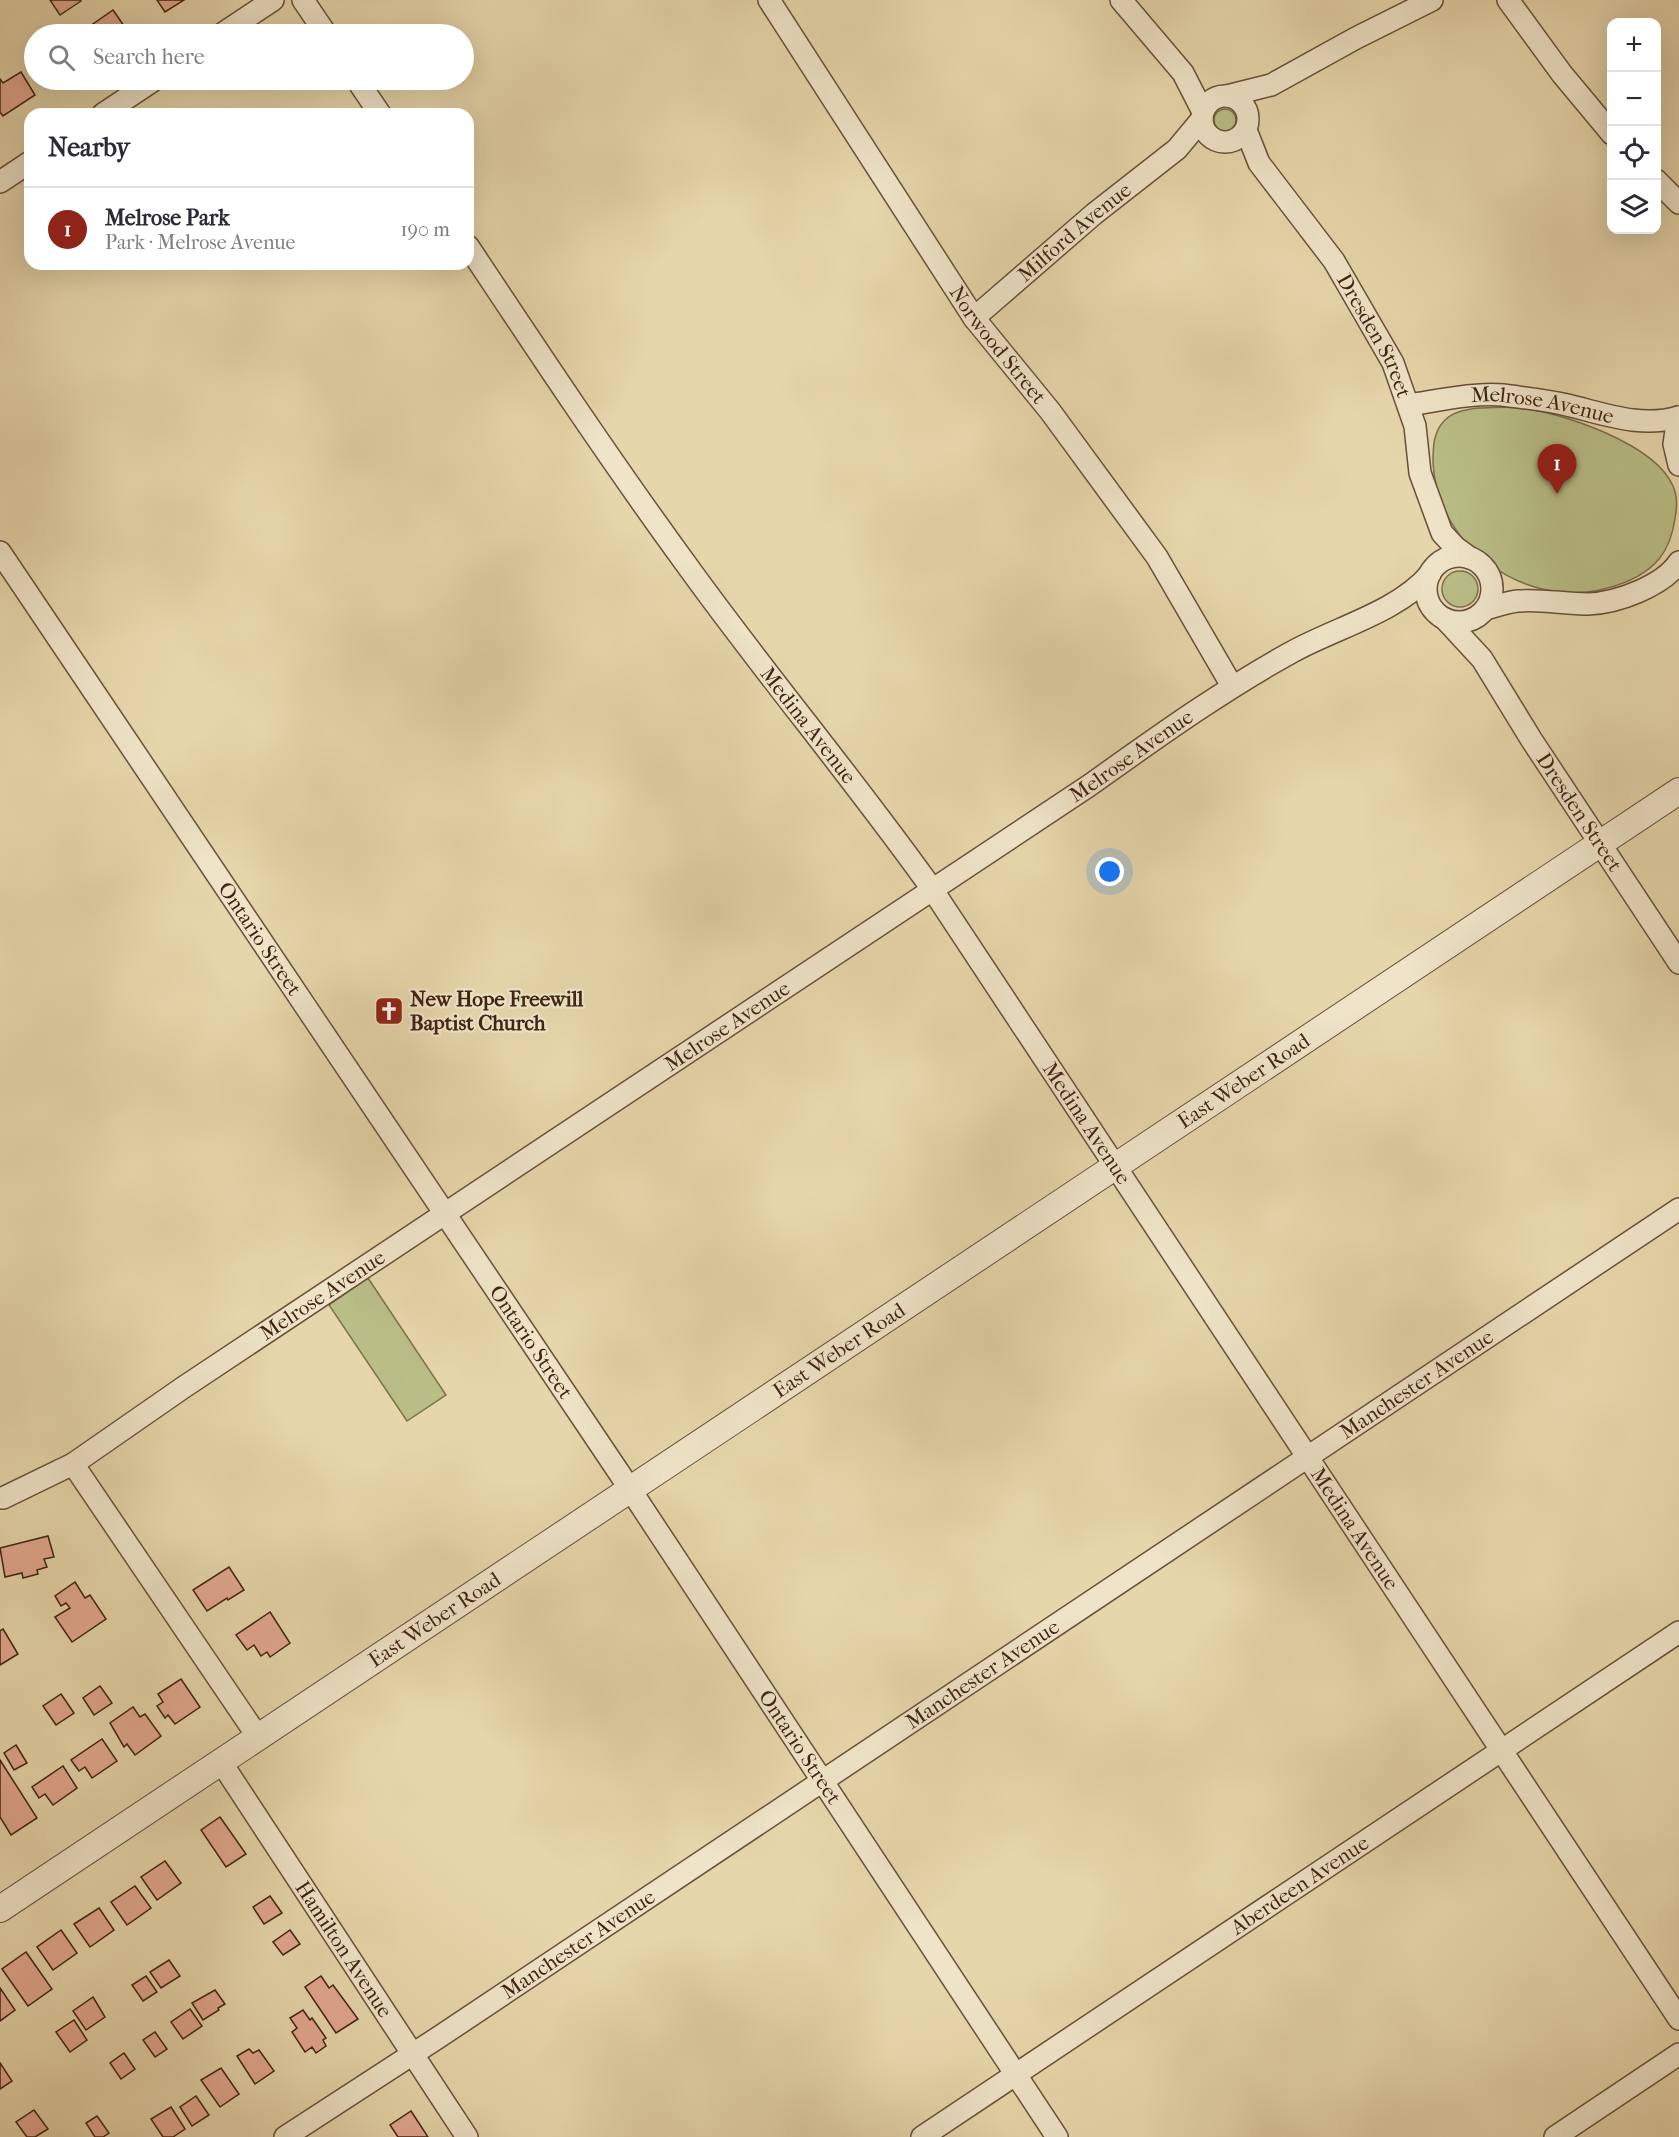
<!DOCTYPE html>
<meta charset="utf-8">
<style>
body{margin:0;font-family:"IM FELL French Canon",serif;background:#f2f2f3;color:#2b2b33}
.controls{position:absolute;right:18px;top:18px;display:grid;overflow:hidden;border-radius:12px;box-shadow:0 6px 24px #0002}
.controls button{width:54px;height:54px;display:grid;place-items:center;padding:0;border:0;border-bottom:2px solid #e1e1e2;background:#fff;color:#2b2b33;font:30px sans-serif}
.you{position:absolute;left:1110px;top:872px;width:21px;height:21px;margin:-15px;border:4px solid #fff;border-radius:50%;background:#1a73e8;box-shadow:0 0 0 9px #1a73e833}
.badge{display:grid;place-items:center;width:39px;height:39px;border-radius:50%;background:#8f2418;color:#fff;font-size:20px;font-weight:700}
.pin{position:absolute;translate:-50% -50px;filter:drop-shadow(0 2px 3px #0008)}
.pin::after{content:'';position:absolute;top:32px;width:21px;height:18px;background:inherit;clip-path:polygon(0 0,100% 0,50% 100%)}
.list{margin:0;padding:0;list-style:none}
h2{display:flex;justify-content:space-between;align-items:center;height:78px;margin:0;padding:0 24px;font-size:26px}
h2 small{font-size:20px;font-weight:400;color:#7c7c81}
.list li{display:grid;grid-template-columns:39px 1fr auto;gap:18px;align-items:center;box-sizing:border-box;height:84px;padding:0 24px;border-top:2px solid #e1e1e2}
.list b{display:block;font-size:22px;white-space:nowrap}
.list p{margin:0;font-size:20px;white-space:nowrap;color:#7c7c81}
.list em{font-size:20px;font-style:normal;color:#7c7c81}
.icon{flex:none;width:33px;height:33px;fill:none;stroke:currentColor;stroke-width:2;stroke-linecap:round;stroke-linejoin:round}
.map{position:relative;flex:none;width:1679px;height:2137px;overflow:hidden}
.search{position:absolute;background:#fff;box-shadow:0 6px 24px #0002;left:24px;top:24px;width:450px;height:66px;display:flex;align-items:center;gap:15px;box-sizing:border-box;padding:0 21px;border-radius:33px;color:#7c7c81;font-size:22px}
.panel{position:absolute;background:#fff;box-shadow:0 6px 24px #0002;left:24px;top:108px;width:450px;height:162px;border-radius:18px}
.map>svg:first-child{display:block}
.green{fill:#b9bd86;stroke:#7c704c;stroke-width:1.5}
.building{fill:#e3a890;stroke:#3f2313;stroke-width:1.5}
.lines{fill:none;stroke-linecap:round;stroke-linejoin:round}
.minor-casing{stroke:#695039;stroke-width:24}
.tertiary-casing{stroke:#695039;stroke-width:28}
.minor{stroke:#efe4c8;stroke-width:21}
.tertiary{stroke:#efe4c8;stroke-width:26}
.labels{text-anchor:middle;stroke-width:4.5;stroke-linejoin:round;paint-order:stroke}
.street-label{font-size:21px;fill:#3f2313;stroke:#efe4c8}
.poi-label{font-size:21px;font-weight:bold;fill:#3f2313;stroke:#efe4c8;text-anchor:start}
</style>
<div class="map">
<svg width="1679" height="2137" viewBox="0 0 1679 2137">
<rect width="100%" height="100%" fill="#e6d6ab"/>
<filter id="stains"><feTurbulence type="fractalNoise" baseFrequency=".00333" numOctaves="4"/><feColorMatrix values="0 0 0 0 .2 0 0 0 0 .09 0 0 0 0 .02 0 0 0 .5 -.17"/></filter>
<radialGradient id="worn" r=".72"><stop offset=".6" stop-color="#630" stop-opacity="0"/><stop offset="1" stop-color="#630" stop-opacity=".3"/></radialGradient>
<g class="green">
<circle cx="1225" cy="120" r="11"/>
<path d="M1478,408C1492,408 1506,406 1519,408C1562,412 1655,444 1673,486C1677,495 1677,508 1675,518C1673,533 1669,547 1659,559C1645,576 1624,584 1604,589C1524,609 1437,546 1433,463C1433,447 1433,432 1445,420C1454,411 1466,410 1478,408Z"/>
<circle cx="1460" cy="589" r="18"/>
<path d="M368,1278L446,1395L407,1421L329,1305Z"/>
</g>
<g class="building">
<path d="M50,0H80L81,1L60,15Z"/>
<path d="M157,0H184L165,12Z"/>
<path d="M113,10L129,33L85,34L83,31Z"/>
<path d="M21,72L35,95L3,116L0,112V79L3,83Z"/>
<path d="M48,1536L54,1557L44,1559L47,1567L37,1570L38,1574L23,1578L22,1573L5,1577L0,1548Z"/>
<path d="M229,1567L244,1590L228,1600L227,1598L207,1611L193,1590Z"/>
<path d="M75,1582L85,1598L90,1595L106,1619L72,1642L55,1617L70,1608L66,1603L61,1606L55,1596Z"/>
<path d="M270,1612L290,1643L270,1657L267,1652L261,1656L254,1645L247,1650L236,1635Z"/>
<path d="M3,1629L18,1654L0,1665V1631Z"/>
<path d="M181,1679L200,1707L175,1724L168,1715L165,1718L157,1706L163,1702L158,1694Z"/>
<path d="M100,1686L112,1703L94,1715L83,1698Z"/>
<path d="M61,1694L74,1713L56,1725L43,1706Z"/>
<path d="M133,1707L140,1717L145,1714L161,1736L135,1755L127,1744L124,1747L110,1723Z"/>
<path d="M102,1739L117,1761L92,1778L85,1767L79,1771L71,1760Z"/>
<path d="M16,1745L27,1763L14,1770L4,1753Z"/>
<path d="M0,1760L37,1818L11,1835L0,1817Z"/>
<path d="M63,1766L77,1788L53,1805L45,1794L39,1798L32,1787Z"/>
<path d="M220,1817L246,1854L226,1867L201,1830Z"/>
<path d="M165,1861L181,1883L157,1900L141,1877Z"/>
<path d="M135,1886L151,1908L127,1925L111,1902Z"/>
<path d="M270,1896L282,1913L264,1924L253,1907Z"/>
<path d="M99,1908L114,1930L90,1947L74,1924Z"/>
<path d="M61,1930L77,1953L53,1970L37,1947Z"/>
<path d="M290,1930L300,1944L283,1955L273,1942Z"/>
<path d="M26,1952L52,1989L28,2006L2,1969Z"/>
<path d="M169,1960L180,1976L161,1988L150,1972Z"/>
<path d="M146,1976L157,1992L143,2001L132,1985Z"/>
<path d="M321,1976L329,1988L333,1985L358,2019L336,2033L305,1987Z"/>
<path d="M0,1988L15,2010L0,2021Z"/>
<path d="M215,1990L225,2004L218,2008L219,2010L203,2020L192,2003Z"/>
<path d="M93,1997L105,2017L86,2030L73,2011Z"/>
<path d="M190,2009L202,2026L183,2039L171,2022Z"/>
<path d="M303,2010L310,2020L312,2018L326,2038L323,2040L326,2046L316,2053L312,2047L305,2052L292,2032L297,2028L290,2018Z"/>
<path d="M74,2020L87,2040L70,2052L56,2032Z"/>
<path d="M155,2032L167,2049L155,2057L143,2040Z"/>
<path d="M249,2049L253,2053L259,2050L274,2071L255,2084L237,2056Z"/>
<path d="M124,2053L135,2069L121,2079L110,2063Z"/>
<path d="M0,2063L12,2081L0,2089Z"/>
<path d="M221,2068L239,2094L220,2107L201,2080Z"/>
<path d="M196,2096L209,2115L192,2126L180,2107Z"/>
<path d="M171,2107L185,2129L173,2137H163L151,2119Z"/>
<path d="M34,2110L48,2129L35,2137H27L16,2122Z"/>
<path d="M411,2111L428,2137H398L390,2125Z"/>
<path d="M97,2116L109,2133L103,2137H95L86,2123Z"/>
</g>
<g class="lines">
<g class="minor-casing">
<g id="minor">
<path d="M303,0L326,34"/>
<path id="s1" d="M769,0L974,318L1050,411L1157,557L1232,686"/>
<path d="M1121,0L1183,73L1203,112"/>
<path d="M1508,0L1562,74L1612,134"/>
<path d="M222,34L273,0"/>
<path d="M357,80L380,114"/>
<circle cx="1225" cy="119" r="23"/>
<path d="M1227,96L1271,85L1356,38L1432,0"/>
<path d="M103,114L154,80"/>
<path id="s2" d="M1246,130L1259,163L1334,261L1393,363L1415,426L1420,473L1442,533L1455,547L1470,558"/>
<path d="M1656,180L1679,203"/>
<path d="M0,182L30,162"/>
<path id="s3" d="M468,246C539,353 610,460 686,564C765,674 853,778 932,889L1679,2019"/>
<path id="s4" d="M974,318L1094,214L1177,149L1202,119"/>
<path id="s5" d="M1408,405C1436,401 1476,392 1503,395C1524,398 1547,400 1567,405C1605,414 1640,428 1679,417"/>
<path d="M1678,417L1674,444L1679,465"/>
<path id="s6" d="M0,552L630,1489L1057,2137"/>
<circle cx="1459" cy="589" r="33"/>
<path d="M1486,609C1496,606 1507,602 1518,601C1541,599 1565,604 1588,604C1617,603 1663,586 1679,562"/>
<path id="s7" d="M1445,619L1482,659L1531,739L1679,963"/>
<path d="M73,1464L258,1737"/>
<path id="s8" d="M0,1498H3L73,1464L184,1387L1090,785C1156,738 1221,691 1292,652C1335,628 1398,612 1430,574"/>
<path id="s9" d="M221,1762L467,2137"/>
<path id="s10" d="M285,2137L436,2039L1679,1209"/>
<path id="s11" d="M922,2137L1679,1632"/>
<path d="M1555,2137L1679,2054"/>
</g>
</g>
<g class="tertiary-casing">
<g id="tertiary">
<path id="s12" d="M0,1909L1679,791"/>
</g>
</g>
<use href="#minor" class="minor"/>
<use href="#tertiary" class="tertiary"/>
</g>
<defs>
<g id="church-square" transform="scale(1.5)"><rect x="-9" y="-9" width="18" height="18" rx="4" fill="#8f2418" stroke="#efe4c8"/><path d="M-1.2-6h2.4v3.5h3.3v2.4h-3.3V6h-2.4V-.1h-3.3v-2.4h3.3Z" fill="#fff"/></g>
</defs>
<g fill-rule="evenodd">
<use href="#church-square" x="389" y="1011"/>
</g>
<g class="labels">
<g class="street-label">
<text dy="7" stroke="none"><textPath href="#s4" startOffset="132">Milford Avenue</textPath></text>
<text dy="7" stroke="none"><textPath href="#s2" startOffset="244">Dresden Street</textPath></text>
<text dy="7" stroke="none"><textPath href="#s1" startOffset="414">Norwood Street</textPath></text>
<text dy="7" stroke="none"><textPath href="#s5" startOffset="136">Melrose Avenue</textPath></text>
<text dy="7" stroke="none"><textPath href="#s3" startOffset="588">Medina Avenue</textPath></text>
<text dy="7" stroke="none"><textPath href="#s8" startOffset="1354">Melrose Avenue</textPath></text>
<text dy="7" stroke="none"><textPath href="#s7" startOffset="236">Dresden Street</textPath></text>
<text dy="7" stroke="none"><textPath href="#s6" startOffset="466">Ontario Street</textPath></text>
<text dy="7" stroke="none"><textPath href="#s8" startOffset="868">Melrose Avenue</textPath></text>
<text dy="7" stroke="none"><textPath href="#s12" startOffset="1494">East Weber Road</textPath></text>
<text dy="7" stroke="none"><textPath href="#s3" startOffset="1074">Medina Avenue</textPath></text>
<text dy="7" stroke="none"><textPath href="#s8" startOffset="382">Melrose Avenue</textPath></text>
<text dy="7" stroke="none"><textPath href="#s6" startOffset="952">Ontario Street</textPath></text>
<text dy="7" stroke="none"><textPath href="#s12" startOffset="1008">East Weber Road</textPath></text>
<text dy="7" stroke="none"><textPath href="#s10" startOffset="1359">Manchester Avenue</textPath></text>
<text dy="7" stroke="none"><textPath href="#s3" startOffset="1560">Medina Avenue</textPath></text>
<text dy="7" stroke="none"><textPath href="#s12" startOffset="522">East Weber Road</textPath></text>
<text dy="7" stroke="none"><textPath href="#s10" startOffset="837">Manchester Avenue</textPath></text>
<text dy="7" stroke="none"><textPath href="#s6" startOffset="1438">Ontario Street</textPath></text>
<text dy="7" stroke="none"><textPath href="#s11" startOffset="454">Aberdeen Avenue</textPath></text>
<text dy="7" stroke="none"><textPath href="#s10" startOffset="351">Manchester Avenue</textPath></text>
<text dy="7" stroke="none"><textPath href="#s9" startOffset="224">Hamilton Avenue</textPath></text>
</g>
<g class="poi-label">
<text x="410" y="1006">New Hope Freewill<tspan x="410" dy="24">Baptist Church</tspan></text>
</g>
</g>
<rect width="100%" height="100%" filter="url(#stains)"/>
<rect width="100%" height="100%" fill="url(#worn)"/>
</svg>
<div class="controls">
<button>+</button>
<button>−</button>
<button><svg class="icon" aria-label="locate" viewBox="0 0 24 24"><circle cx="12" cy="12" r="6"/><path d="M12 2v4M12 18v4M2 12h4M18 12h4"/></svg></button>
<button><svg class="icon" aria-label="layers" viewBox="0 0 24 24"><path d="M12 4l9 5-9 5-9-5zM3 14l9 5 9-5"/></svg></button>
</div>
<div class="you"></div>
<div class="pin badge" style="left:1557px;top:494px">1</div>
<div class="search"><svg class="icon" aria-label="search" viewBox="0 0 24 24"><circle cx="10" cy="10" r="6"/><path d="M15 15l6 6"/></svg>Search here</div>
<section class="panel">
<h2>Nearby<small></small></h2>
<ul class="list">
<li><span class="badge">1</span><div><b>Melrose Park</b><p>Park · Melrose Avenue</p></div><em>190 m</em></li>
</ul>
</section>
</div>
